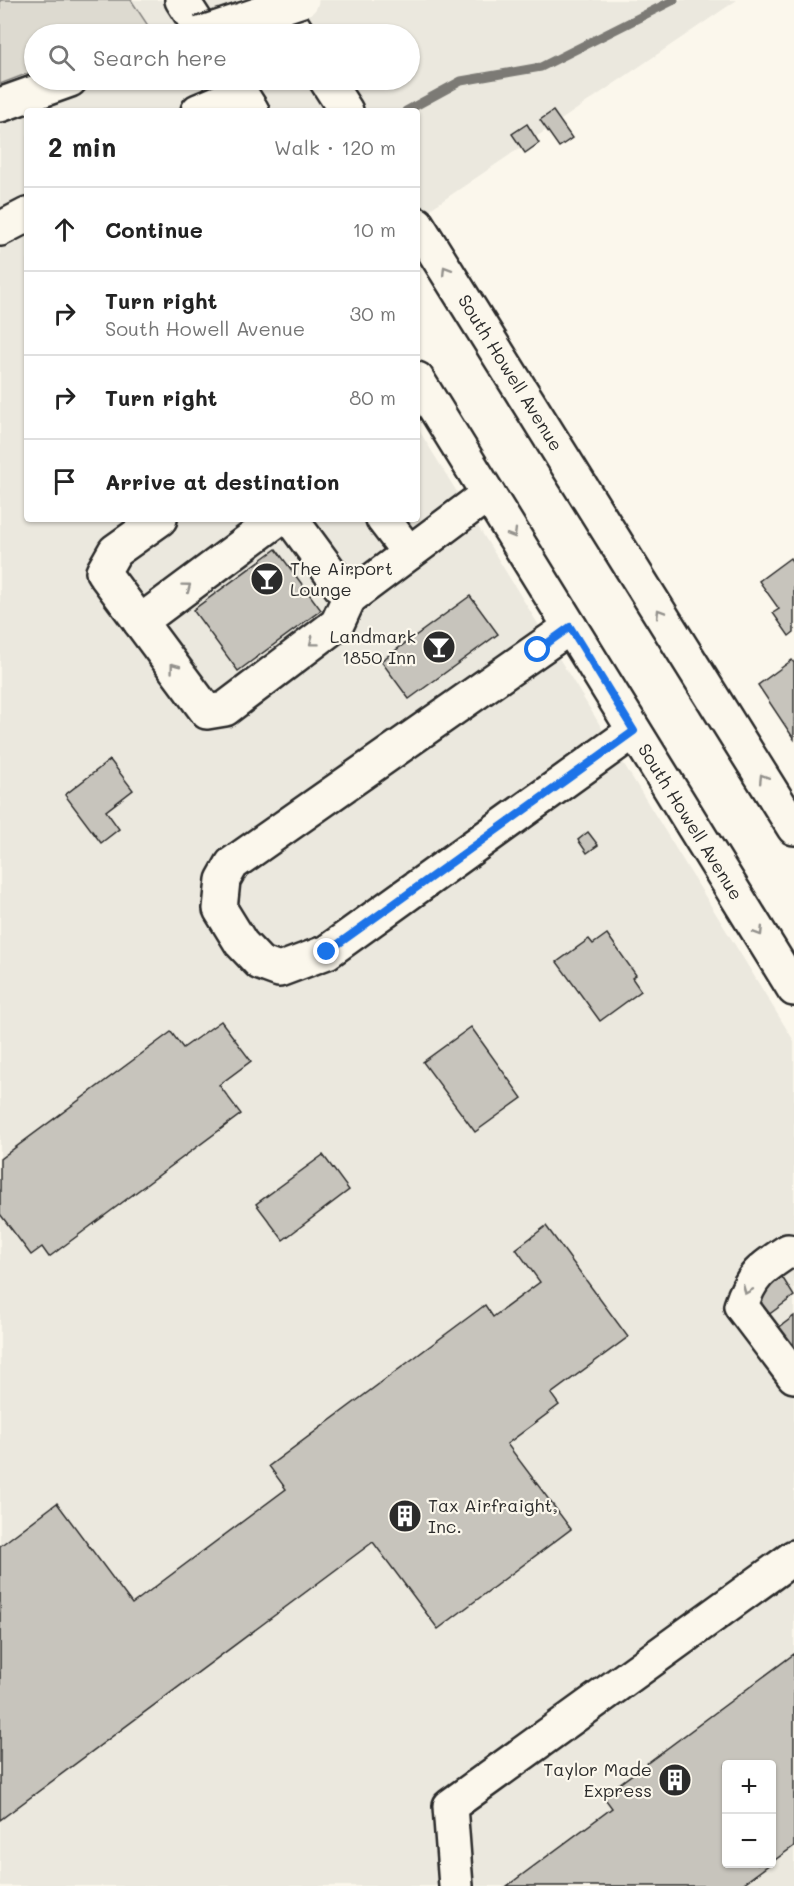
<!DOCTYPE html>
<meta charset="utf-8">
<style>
body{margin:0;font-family:Mali,sans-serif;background:#f6f6f6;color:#222}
.controls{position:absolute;right:18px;bottom:18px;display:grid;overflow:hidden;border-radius:6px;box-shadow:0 2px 4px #0004}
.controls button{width:54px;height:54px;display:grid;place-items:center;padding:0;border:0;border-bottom:2px solid #e0e0e0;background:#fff;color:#222;font:30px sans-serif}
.stop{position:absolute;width:18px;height:18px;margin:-14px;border:4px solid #1a73e8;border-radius:50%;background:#fff}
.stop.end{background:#1a73e8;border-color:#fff;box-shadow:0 2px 6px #0008}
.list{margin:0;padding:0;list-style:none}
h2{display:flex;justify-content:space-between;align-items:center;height:78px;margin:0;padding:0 24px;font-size:26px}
h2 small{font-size:20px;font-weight:400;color:#767676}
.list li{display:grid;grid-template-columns:39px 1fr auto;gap:18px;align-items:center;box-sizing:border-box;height:84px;padding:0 24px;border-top:2px solid #e0e0e0}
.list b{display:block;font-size:22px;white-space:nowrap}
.list p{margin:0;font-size:20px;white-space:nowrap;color:#767676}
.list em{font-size:20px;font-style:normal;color:#767676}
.icon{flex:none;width:33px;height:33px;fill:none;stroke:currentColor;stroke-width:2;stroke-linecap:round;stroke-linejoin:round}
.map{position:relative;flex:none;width:794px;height:1886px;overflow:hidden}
.search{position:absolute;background:#fff;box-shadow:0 2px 4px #0004;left:24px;top:24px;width:396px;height:66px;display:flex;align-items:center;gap:15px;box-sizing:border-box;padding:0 21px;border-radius:33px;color:#767676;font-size:22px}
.panel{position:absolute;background:#fff;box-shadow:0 2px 4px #0004;left:24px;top:108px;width:396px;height:414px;border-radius:6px}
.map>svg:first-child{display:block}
.built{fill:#ebe8de;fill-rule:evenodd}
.green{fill:#dddad0;stroke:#84827e;stroke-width:1.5}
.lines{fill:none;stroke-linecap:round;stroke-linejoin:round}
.stream{stroke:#7b7a75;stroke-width:9}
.building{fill:#c7c4bc;stroke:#2b2b2b;stroke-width:1.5}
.minor-casing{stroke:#2b2b2b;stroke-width:38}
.major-casing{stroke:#2b2b2b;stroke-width:38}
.minor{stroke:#fbf7ec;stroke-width:33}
.major{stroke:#fbf7ec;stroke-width:33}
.minor-bridge-casing{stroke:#2b2b2b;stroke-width:38;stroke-linecap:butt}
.minor-bridge{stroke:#fbf7ec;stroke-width:33}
.oneway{stroke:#93918c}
.route{stroke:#1a73e8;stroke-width:8}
.labels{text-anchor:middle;stroke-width:4.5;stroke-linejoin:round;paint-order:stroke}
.street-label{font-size:18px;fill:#2b2b2b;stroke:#fbf7ec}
.poi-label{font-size:18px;fill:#2b2b2b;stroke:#fbf7ec;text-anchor:start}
</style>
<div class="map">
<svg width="794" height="1886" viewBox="0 0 794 1886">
<rect width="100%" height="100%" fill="#fbf7ec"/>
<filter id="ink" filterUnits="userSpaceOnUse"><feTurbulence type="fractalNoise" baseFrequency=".0167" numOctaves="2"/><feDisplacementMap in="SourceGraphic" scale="12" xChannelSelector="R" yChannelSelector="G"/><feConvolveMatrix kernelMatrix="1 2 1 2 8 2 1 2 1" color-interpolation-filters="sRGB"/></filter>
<g filter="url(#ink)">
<path class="built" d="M0,0H737L417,218V111H27V519H417V427L794,1041V1886H0ZM34,34H410V80H34ZM726,1764H772V1864H726Z"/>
<path class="green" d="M0,0H131L149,27L130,34H34V71L0,84Z"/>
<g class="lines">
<path class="stream" d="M406,111L461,81L541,67L674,0"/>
</g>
<g class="building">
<path d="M553,111L572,138L559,147L540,120Z"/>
<path d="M527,124L539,143L525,153L512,134Z"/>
<path d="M276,549L321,610L238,671L193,610Z"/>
<path d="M790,558L794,564V632L789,636L773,613L779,609L759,581Z"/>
<path d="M470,596L498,634L409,699L381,661Z"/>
<path d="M792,660L794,663V739L758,685Z"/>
<path d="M110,760L133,790L106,811L119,829L101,843L65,795Z"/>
<path d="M588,832L598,845L587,853L578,840Z"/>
<path d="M607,934L636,975L632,978L641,991L600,1021L557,962L589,939L593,944Z"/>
<path d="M221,1021L251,1061L219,1085L241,1114L49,1257L42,1247L31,1255L0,1214V1159L171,1032L183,1048Z"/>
<path d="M471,1027L522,1098L475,1132L423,1062Z"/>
<path d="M323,1155L349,1190L283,1240L256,1204Z"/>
<path d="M546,1226L628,1337L551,1394L559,1405L507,1444L571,1529L438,1629L373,1542L0,1820V1546L57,1503L132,1604L286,1489L269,1466L485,1305L493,1317L540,1282L516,1249Z"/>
<path d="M779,1272L794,1296L764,1318L753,1304Z"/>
<path d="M794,1316V1360L773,1332Z"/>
<path d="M794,1654V1846L772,1862V1764H726V1864H770L740,1886H507L612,1808L603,1796Z"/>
</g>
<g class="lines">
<g class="minor-casing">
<g id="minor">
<path d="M0,105L70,80"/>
<path d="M198,111L241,93"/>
<path d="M0,229L27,215"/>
<path d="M160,519L115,551L103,572L207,712L225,709L337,624L349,598"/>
<path d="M291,519L349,598L488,494"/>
<path d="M383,519L409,553"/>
<path d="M140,622L278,519"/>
<path d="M570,627L232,864L223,880L220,909L241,943L260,963L279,970L327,952L634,731"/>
<path d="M788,1251C762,1268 751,1275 741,1306L794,1376"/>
<path d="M456,1886L450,1806L794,1557"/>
</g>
</g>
<g class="major-casing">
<g id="major">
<path d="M182,0L204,34"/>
<path d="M276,0L298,34"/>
<path d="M232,80L252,111"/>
<path d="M326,80L346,111"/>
<path d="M417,224L794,828"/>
<path d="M417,379L794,989"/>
</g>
</g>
<use href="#minor" class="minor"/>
<use href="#major" class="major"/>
<g class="minor-bridge-casing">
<path id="minor-bridge" d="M200,34L302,0"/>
</g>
<use href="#minor-bridge" class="minor-bridge"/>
</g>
<defs><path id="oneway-chevron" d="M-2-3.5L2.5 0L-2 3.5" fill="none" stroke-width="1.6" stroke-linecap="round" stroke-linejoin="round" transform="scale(1.5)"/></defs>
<g class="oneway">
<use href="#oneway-chevron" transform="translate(446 270) rotate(-122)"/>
<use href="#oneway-chevron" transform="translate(513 534) rotate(59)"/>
<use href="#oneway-chevron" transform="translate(187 587) rotate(-37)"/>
<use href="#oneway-chevron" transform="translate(660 613) rotate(-122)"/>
<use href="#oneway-chevron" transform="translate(313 642) rotate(143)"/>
<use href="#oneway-chevron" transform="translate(174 667) rotate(-127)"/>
<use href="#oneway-chevron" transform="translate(763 778) rotate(-122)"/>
<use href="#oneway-chevron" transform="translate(759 932) rotate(58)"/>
<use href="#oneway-chevron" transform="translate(747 1290) rotate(112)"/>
</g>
</g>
<g class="lines" filter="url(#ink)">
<path class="route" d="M327,952L634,731L570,627L538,650"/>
</g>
<defs>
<g id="bar-disc" transform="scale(1.725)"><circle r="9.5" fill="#2b2b2b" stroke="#fbf7ec"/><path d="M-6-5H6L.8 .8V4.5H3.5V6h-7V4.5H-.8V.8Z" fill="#fff"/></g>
<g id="building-disc" transform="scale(1.725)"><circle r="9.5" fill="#2b2b2b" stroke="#fbf7ec"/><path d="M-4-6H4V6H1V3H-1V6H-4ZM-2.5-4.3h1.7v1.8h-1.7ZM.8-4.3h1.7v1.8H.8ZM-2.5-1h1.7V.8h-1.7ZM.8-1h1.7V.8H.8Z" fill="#fff"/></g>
</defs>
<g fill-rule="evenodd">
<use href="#bar-disc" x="267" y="579"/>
<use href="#bar-disc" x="439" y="647"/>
<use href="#building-disc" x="405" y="1516"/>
<use href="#building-disc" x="675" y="1780"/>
</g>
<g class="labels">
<g class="street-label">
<text transform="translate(510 373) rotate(58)" y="6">South Howell Avenue</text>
<text transform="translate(690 822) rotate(58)" y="6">South Howell Avenue</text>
</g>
<g class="poi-label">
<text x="290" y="575">The Airport<tspan x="290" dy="21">Lounge</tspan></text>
<text x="416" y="643" text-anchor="end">Landmark<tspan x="416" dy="21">1850 Inn</tspan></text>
<text x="428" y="1512">Tax Airfraight,<tspan x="428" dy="21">Inc.</tspan></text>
<text x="652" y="1776" text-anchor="end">Taylor Made<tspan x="652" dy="21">Express</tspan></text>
</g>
</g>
</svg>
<div class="controls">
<button>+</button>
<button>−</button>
</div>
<div class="stop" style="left:538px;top:650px"></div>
<div class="stop end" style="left:327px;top:952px"></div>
<div class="search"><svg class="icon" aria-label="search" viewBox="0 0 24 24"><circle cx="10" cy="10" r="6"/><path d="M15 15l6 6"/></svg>Search here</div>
<section class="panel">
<h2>2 min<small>Walk · 120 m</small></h2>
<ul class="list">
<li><svg class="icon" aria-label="ahead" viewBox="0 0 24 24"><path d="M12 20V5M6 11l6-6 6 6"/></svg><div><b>Continue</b></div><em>10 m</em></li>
<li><svg class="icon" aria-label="right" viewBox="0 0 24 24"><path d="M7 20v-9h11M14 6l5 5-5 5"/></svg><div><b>Turn right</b><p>South Howell Avenue</p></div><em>30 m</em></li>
<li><svg class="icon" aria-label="right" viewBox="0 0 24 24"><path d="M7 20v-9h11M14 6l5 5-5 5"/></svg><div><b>Turn right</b></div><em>80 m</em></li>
<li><svg class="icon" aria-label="arrive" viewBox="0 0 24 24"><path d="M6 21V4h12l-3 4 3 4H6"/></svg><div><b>Arrive at destination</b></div></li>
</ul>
</section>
</div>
